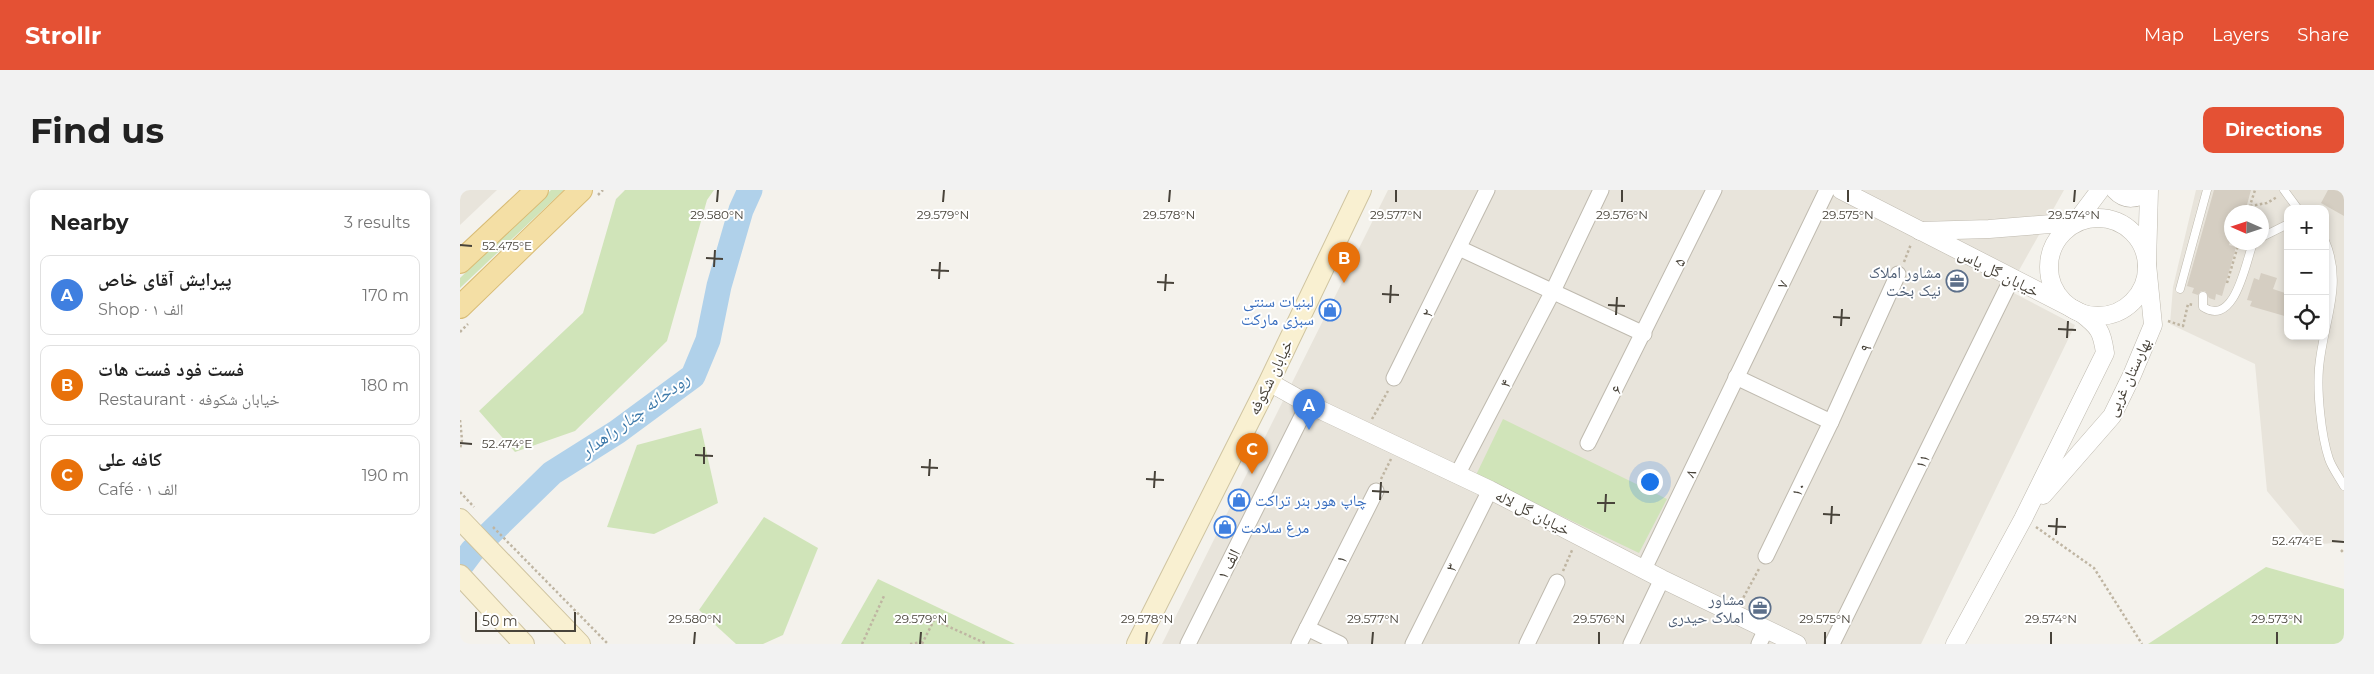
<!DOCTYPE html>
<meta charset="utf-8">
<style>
body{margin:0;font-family:Montserrat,"Noto Naskh Arabic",sans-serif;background:#f2f2f2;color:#222}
.controls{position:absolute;right:15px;top:15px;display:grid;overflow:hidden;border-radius:10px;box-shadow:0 2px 8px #0003}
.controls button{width:45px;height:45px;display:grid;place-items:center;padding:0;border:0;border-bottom:1px solid #e0e0e0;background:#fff;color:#222;font:25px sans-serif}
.compass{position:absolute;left:1764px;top:15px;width:45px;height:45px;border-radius:50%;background:#fff;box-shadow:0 2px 8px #0003;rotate:273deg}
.scale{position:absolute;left:15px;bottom:12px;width:101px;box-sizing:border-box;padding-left:5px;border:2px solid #48433a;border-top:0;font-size:14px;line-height:18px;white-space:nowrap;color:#48433a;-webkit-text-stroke:4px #fff;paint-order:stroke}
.you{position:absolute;left:1189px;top:291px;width:18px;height:18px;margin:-12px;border:4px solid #fff;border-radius:50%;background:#1a73e8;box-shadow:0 0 0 8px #1a73e833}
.badge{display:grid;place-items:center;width:32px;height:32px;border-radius:50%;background:#e45134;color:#fff;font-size:16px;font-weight:700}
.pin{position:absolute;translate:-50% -41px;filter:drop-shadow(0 1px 2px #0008)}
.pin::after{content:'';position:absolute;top:26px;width:18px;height:15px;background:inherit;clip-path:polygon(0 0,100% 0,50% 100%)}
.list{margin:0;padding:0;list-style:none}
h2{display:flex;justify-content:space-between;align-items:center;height:65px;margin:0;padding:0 20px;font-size:21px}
h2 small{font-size:16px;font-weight:400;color:#767676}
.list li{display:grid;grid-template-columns:32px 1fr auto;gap:15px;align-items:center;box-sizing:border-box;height:80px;margin:0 10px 10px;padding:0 10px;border:1px solid #e0e0e0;border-radius:10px}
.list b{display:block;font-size:19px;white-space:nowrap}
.list p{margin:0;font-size:16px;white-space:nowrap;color:#767676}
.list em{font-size:16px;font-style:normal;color:#767676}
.icon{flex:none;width:28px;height:28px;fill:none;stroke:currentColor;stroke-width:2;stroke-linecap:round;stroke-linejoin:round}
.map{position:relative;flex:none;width:1884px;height:454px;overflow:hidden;border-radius:10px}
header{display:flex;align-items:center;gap:30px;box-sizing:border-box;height:70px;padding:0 25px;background:#e45134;color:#fff}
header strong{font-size:24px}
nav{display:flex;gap:28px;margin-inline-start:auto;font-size:18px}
.intro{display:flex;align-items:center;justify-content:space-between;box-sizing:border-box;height:120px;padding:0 30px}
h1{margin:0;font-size:35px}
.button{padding:12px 22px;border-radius:10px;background:#e45134;color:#fff;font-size:18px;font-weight:700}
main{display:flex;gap:30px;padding:0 30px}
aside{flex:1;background:#fff;border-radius:10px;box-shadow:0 2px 8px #0003}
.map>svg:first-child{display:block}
.residential{fill:#e8e4db;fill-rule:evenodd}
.green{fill:#d0e4b9}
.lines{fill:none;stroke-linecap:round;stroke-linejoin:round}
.river{stroke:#b0d1ea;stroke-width:25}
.building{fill:#d5cec2}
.service-casing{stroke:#bfbaaf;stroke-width:9}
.minor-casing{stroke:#bfbaaf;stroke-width:17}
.tertiary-casing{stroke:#bfbaaf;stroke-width:19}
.secondary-casing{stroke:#cfc4a0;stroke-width:22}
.primary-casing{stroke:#d8bc76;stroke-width:24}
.path{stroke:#bfb5a2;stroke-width:2.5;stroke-dasharray:2.5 2.5;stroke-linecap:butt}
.service{stroke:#fff;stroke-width:8}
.minor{stroke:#fff;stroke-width:15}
.tertiary{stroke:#fff;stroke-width:18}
.secondary{stroke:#f9f0d1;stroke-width:20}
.primary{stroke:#f4dfa5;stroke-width:22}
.ticks{fill:none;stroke:#48433a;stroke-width:2}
.labels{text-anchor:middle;stroke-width:4;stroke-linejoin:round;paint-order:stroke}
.street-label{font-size:16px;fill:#48433a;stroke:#fff}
.service-label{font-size:16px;fill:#4e5e75;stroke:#fff;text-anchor:end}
.shop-label{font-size:16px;fill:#366cbe;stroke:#fff;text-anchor:start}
.water-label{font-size:18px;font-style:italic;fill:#3e7aaa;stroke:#fff}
.ticks-label{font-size:12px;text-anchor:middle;fill:#48433a;stroke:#fff;stroke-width:4;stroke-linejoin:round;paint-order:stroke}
</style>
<header>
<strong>Strollr</strong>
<nav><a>Map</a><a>Layers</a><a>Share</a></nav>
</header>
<div class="intro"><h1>Find us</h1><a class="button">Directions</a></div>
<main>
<aside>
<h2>Nearby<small>3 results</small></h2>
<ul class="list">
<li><span class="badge" style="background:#3f7fe0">A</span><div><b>پیرایش آقای خاص</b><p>Shop · ۱ الف</p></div><em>170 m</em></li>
<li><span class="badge" style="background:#e8710a">B</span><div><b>فست فود فست هات</b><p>Restaurant · خیابان شکوفه</p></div><em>180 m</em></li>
<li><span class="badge" style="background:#e8710a">C</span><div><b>کافه علی</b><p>Café · ۱ الف</p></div><em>190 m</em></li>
</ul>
</aside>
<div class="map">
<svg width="1884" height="454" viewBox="0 0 1884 454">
<rect width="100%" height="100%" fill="#f4f2ec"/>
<g class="residential">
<path d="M0,0H37L0,35Z"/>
<path d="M928,0H1604L1548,100L1615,135L1461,454H702Z"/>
<path d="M1736,0H1884V352L1852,355L1807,301L1795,174L1710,134L1713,97ZM1828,19H1865V146H1828ZM1772,22H1802V52H1772Z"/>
</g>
<g class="green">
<path d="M91,0H104L0,98V88Z"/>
<path d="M165,0H254L247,10L207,151L115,241L55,262L19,221L123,123L156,9Z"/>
<path d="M1043,229L1207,309L1179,363L1016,285Z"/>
<path d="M241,238L258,313L194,344L147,337L177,255Z"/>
<path d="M304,327L358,358L323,445L303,454H276L239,420Z"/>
<path d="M1806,377L1884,399V454H1688Z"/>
<path d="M418,389L555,454H381Z"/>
</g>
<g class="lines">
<path class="river" d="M0,377L12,361L92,283L157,242L233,186L248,150L259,96L281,20L290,0"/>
</g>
<g class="building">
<path d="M1754,0H1791L1785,22H1772V45L1769,55L1776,57L1762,106L1756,104L1755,110L1749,108L1745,101H1741L1738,105L1732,103L1734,98L1727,96Z"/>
<path d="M1868,0H1884V26L1861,13Z"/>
<path d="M1801,83L1817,88L1813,99L1828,104V127L1790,116L1792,111L1787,110L1794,88L1799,90Z"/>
</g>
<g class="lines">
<g class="service-casing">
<g id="service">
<path d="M1824,0L1838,19"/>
<path d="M1802,47L1828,34"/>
<path d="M1865,51C1884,95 1863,132 1859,178C1857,203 1861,245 1869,269C1872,278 1879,287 1884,296"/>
<path d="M1720,99L1747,0"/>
<path d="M1743,106V117C1774,137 1785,76 1792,56L1796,52"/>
</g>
</g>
<g class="minor-casing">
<g id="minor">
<path d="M999,58L1184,144"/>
<path d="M1276,187L1371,232"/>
<path d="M934,188L1027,0"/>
<path d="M1128,253L1254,0"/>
<path d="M997,285L1093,101L1141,0"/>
<path d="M1306,366L1371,232L1438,84"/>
<path d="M1184,379L1367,0"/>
<path d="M847,438L880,454"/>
<path d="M728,454L848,214"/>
<path d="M839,454L916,301"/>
<path d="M953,454L1030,300"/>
<path d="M1067,454L1097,392"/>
<path d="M1171,454L1202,389"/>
<path d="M1299,454L1306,439"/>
<path d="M1372,454L1552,88"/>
</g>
</g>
<g class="tertiary-casing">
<g id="tertiary">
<path d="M1381,0L1621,123C1639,137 1642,141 1645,163L1563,329L1495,454"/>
<path d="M1655,0C1665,11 1678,10 1688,0"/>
<circle cx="1638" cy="77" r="49"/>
<path d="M1460,41L1529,39L1616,32L1640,0"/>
<path d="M809,192L848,214L1030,300L1202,389L1337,454"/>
<path d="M1583,305L1652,226L1672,185L1693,135L1687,74L1689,0"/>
</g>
</g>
<g class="secondary-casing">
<g id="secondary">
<path d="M0,329L120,454"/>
<path d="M0,385L64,454"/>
<path d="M677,454L809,192L901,0"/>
</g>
</g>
<g class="primary-casing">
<g id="primary">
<path d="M0,72L77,0"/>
<path d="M0,117L121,0"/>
</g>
</g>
<g class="path">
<path d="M138,5L143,0"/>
<path d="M1790,16L1807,13L1817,7"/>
<path d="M1788,22L1795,0"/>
<path d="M1444,72L1451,54"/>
<path d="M1767,93L1779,52"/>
<path d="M1708,131L1723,136L1728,114L1734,115"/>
<path d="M0,142L8,134"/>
<path d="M912,229L928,201"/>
<path d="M0,230L2,250L0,259"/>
<path d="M921,289L931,269"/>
<path d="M0,302L14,317"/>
<path d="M33,337L148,454"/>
<path d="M1576,337L1634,378L1682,454"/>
<path d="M1881,360L1884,363"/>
<path d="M1103,381L1113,358"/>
<path d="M1281,412L1300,377"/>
<path d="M402,454L424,406"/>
<path d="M450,454L463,452"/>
<path d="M462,454L474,430L527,454"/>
</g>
<use href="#service" class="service"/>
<use href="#minor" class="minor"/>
<use href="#tertiary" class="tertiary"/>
<use href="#secondary" class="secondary"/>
<use href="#primary" class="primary"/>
</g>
<path class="ticks" d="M257,12L258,0M483,12L484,0M709,12L710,0M936,12V0M1162,12V0M1388,12V0M1614,12L1615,0M0,55L12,56M246,68L263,69M254,77L255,60M471,80L489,81M479,89L480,72M697,92L714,93M705,101L706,84M922,104L939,105M930,113L931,95M1148,115L1165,116M1156,125L1157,107M1373,127L1390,128M1381,136L1382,119M1598,139L1616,140M1607,148L1608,131M0,253L12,254M235,265L253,266M244,274V257M461,277L478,278M469,286L470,269M686,289L704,290M694,298L695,281M912,301L929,302M920,310L921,292M1137,313H1155M1145,322L1146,304M1363,324L1380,325M1371,334L1372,316M1588,336L1606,337M1596,345L1597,328M1872,351L1884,352M234,454L235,442M460,454L461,442M686,454L687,442M912,454L913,442M1139,454V442M1365,454V442M1591,454V442M1817,454V442"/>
<defs>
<g id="office-ring" transform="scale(1.125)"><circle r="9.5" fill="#fff" stroke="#5c6f8a" stroke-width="1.5"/><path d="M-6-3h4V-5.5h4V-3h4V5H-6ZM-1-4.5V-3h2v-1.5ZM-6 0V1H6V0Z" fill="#5c6f8a"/></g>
<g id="shop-ring" transform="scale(1.125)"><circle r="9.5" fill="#fff" stroke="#3f7fe0" stroke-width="1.5"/><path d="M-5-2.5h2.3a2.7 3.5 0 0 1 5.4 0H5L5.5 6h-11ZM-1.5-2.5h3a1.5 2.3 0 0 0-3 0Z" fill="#3f7fe0"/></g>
</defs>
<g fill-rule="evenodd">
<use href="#office-ring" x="1497" y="91"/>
<use href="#shop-ring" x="870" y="120"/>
<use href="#shop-ring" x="779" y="310"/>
<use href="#shop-ring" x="765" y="337"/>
<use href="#office-ring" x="1300" y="418"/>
</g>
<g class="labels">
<g class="street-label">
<text transform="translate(1219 72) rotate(-64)" y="6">۵</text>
<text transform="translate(1539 82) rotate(27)" y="6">خیابان گل یاس</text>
<text transform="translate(1322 94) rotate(-64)" y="6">۷</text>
<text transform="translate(967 123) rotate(-64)" y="6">۲</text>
<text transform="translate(1405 158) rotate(-65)" y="6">۹</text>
<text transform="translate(810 187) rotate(-64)" y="6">خیابان شکوفه</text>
<text transform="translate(1668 187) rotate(-65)" y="6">بهارستان غربی</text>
<text transform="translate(1045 193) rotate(-63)" y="6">۴</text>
<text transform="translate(1156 199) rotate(-63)" y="6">۶</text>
<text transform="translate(1462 271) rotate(-64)" y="6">۱۱</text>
<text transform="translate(1230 283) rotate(-64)" y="6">۸</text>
<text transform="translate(1338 299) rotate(-64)" y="6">۱۰</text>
<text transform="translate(1073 322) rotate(27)" y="6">خیابان گل لاله</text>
<text transform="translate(881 369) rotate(-63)" y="6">۱</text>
<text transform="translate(768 374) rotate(-63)" y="6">۱ الف</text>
<text transform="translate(991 377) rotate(-63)" y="6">۳</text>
</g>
<g class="service-label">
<text x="1481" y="88">مشاور املاک<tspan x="1481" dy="18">نیک بخت</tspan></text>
<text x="1284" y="415">مشاور<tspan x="1284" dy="18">املاک حیدری</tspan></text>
</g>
<g class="shop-label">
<text x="854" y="117" text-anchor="end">لبنیات سنتی<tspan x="854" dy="18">سبزی مارکت</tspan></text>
<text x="795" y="316">چاپ هور بنر تراکت</text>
<text x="781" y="343">مرغ سلامت</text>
</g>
<g class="water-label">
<text transform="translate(175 225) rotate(-36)" y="6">رودخانه چنار راهدار</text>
</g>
</g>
<g class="ticks-label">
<text x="257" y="29">29.580°N</text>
<text x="483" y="29">29.579°N</text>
<text x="709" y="29">29.578°N</text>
<text x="936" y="29">29.577°N</text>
<text x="1162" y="29">29.576°N</text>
<text x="1388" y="29">29.575°N</text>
<text x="1614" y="29">29.574°N</text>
<text x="47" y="60">52.475°E</text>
<text x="47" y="258">52.474°E</text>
<text x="1837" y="355">52.474°E</text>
<text x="235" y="433">29.580°N</text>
<text x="461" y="433">29.579°N</text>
<text x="687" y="433">29.578°N</text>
<text x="913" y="433">29.577°N</text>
<text x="1139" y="433">29.576°N</text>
<text x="1365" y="433">29.575°N</text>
<text x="1591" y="433">29.574°N</text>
<text x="1817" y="433">29.573°N</text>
</g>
</svg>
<div class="controls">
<button>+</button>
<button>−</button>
<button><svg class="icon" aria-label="locate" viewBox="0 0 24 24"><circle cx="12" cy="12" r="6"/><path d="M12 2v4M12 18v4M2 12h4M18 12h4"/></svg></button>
</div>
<svg class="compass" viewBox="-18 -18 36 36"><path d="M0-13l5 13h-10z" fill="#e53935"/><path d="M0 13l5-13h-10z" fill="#767676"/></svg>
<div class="scale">50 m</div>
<div class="you"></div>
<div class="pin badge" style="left:849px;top:240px;background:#3f7fe0">A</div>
<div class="pin badge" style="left:884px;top:93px;background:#e8710a">B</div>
<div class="pin badge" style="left:792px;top:284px;background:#e8710a">C</div>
</div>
</main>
